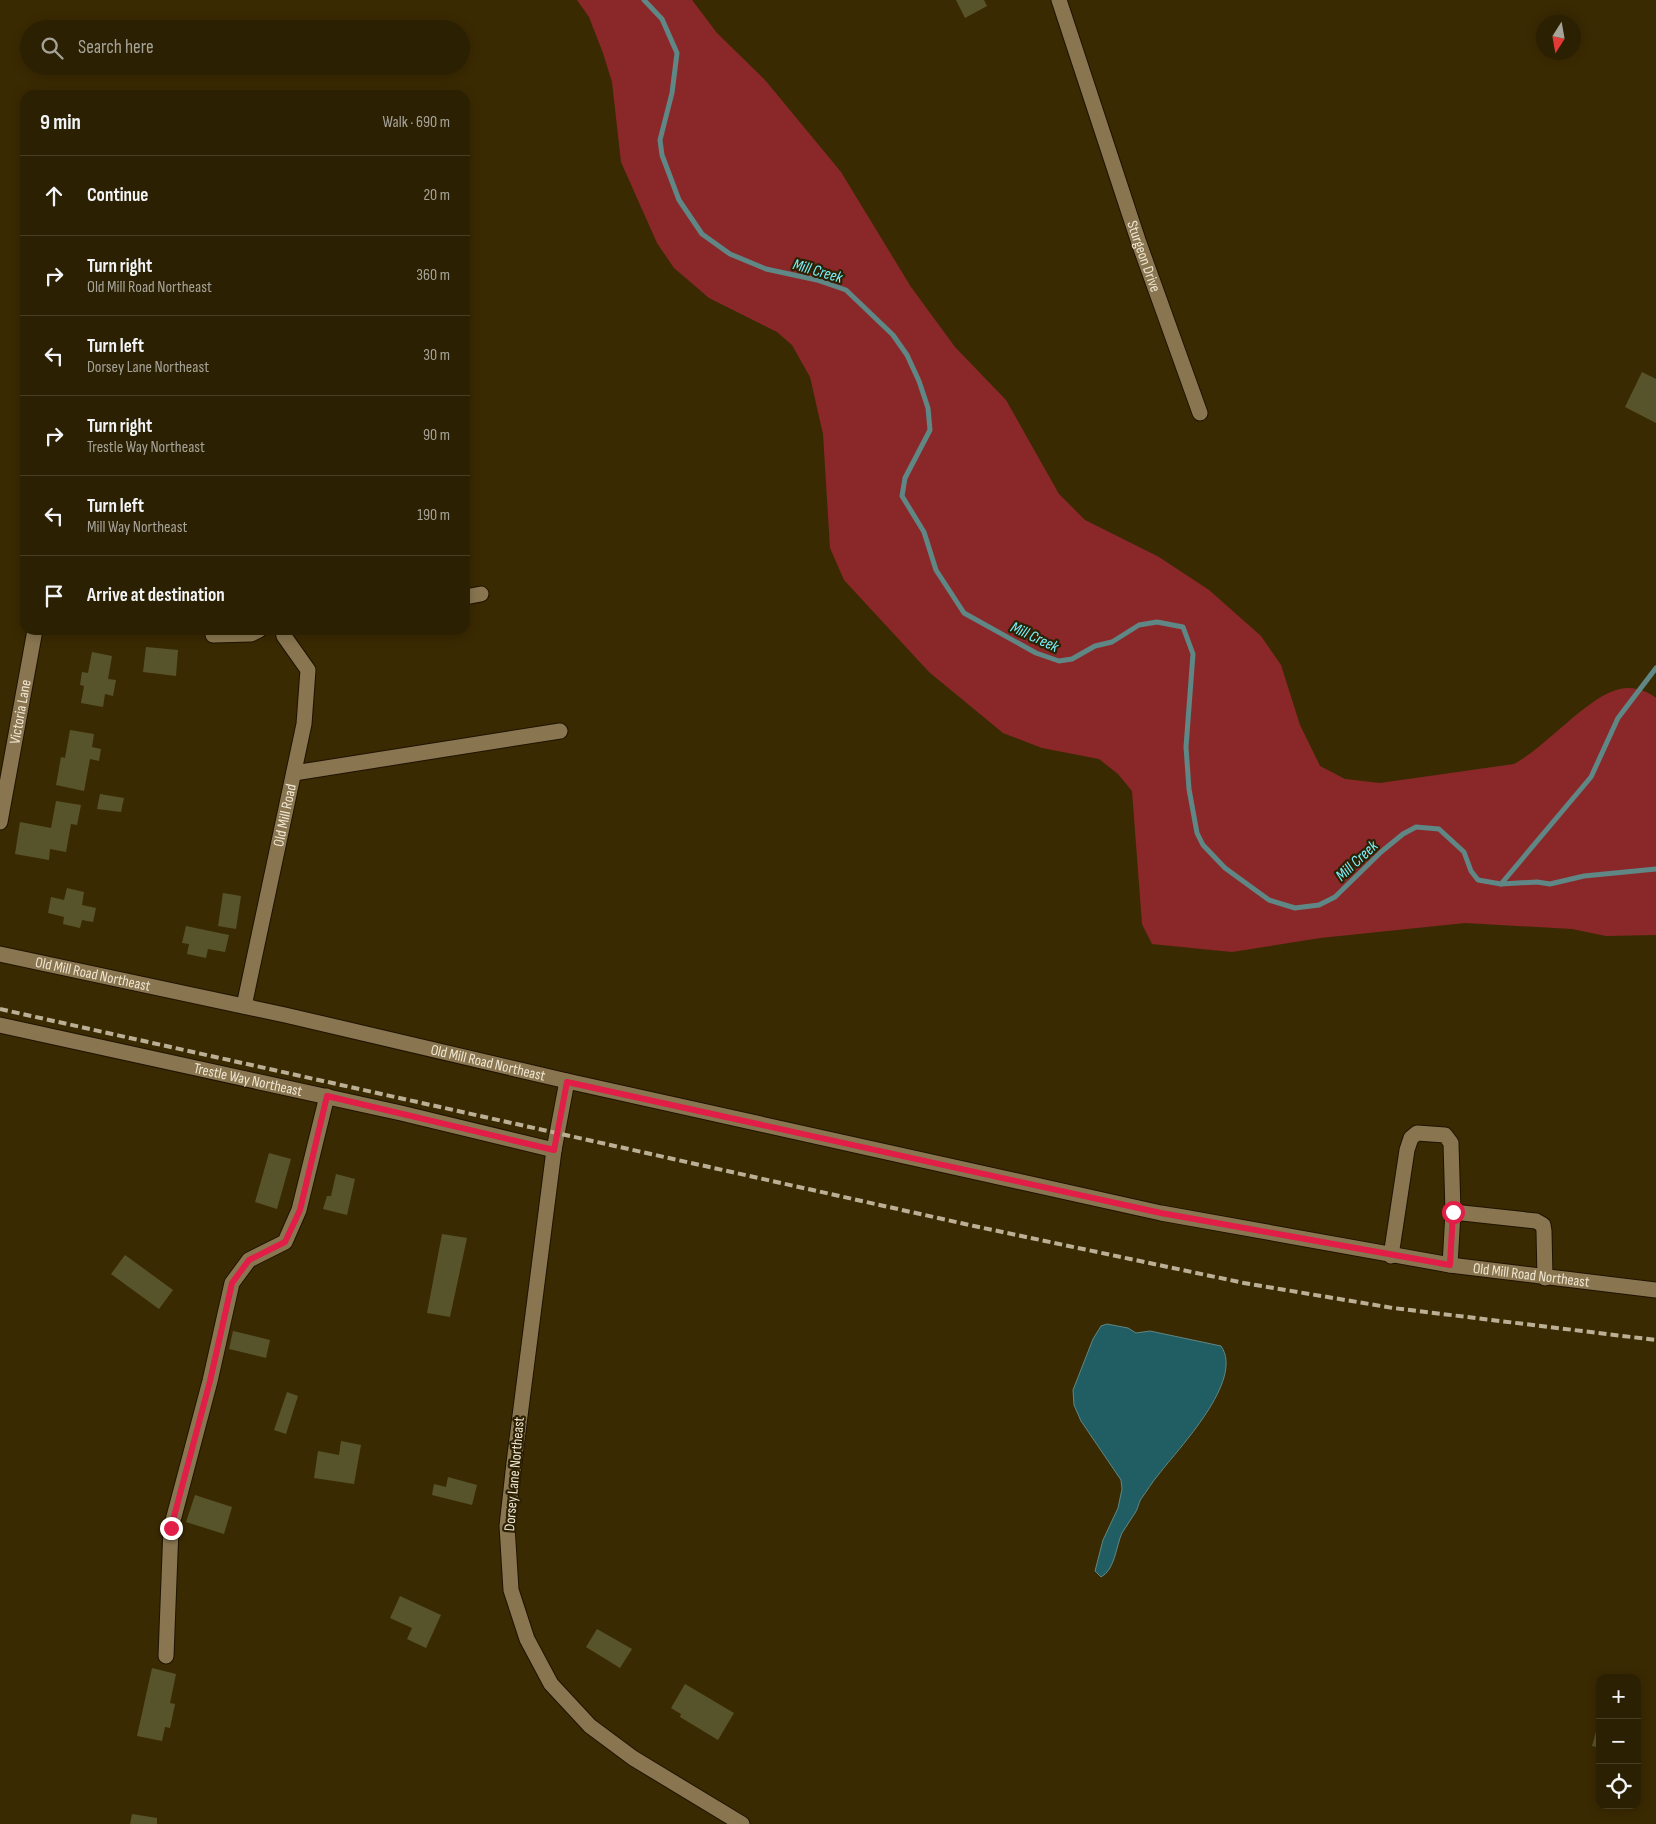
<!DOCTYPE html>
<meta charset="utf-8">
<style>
body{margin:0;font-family:"Sofia Sans Condensed",sans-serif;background:#34280c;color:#f1f3f6}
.controls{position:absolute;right:15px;bottom:15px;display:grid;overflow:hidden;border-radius:10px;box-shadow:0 2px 12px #0003}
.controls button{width:45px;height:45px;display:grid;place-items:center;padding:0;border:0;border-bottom:1px solid #483e24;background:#2c2002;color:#f1f3f6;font:25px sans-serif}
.compass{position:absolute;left:1536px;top:15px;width:45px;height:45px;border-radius:50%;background:#2c2002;box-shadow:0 2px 12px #0003;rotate:191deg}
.stop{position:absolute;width:15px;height:15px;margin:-11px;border:4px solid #e11d48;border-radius:50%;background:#fff}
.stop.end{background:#e11d48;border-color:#fff;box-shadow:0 1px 5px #0008}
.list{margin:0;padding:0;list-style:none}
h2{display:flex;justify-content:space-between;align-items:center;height:65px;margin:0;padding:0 20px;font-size:21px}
h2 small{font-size:16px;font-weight:400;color:#a6a399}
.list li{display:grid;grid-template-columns:32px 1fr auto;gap:15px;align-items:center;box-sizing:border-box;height:80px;padding:0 20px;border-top:1px solid #483e24}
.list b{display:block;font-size:19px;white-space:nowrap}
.list p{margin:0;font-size:16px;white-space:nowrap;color:#a6a399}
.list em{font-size:16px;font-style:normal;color:#a6a399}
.icon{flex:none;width:28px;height:28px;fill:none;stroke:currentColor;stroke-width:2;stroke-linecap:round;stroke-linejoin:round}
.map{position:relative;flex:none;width:1656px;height:1824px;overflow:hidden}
.search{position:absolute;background:#2c2002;box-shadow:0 2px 12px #0003;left:20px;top:20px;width:450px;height:55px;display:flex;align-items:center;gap:12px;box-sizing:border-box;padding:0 18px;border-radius:28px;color:#a6a399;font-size:19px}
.panel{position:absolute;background:#2c2002;box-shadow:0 2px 12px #0003;left:20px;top:90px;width:450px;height:545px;border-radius:15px}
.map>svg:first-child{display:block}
.green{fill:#8a2829}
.water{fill:#215e64;stroke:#5f8785}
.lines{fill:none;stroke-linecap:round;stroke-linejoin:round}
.stream{stroke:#5f8785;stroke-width:5}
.building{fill:#57542c}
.minor-casing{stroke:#1f1300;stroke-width:17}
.minor{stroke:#897650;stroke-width:15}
.rail{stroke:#bbb096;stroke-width:4;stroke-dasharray:8 4;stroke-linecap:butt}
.route{stroke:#e11d48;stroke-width:6}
.labels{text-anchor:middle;stroke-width:4.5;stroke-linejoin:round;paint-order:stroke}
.street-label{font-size:15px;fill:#f0e6d2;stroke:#2d2104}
.water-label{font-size:16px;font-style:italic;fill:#77f2fe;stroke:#2d2104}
</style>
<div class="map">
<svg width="1656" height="1824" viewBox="0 0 1656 1824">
<rect width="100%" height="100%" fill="#3a2a02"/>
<path class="green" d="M577,0H692L717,33L765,80L841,172L911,287L955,347L1006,400L1059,494L1085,520L1159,557L1209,590L1261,636L1281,665L1300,725L1320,766L1345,779L1380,783L1514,764C1546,747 1589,695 1620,689C1632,686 1646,690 1656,698V935L1606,936L1572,929L1465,923L1320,938L1232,952L1152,944L1142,924L1132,791L1118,774L1099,759L1042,748L1003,733L929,672L844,580L830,548L823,434L810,377L792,345L777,332L709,298L674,268L657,243L621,162L612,82L603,53L589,17Z"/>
<path class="water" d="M1107,1324L1128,1328L1136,1333L1150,1331L1221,1346C1245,1380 1178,1449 1159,1474C1152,1482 1147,1491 1141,1499C1138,1504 1138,1509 1135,1513C1131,1520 1126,1526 1122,1533C1116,1546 1115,1570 1101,1577L1095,1571L1103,1540L1118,1508L1122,1489L1121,1480L1081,1421L1074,1405L1073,1390L1093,1339L1101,1326Z"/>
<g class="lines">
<g class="stream">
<path d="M644,0L662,19L677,53L672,93L660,140L662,155L679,200L702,234L730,254L766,269L817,280L846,290L893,335L907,355L919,381L928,408L930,430L905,478L902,496L924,532L936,570L964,613L1036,653L1059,661L1072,659L1095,646L1112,642L1139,625L1157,622L1183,627L1193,654L1186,747L1189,789L1197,833L1203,845L1225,868L1269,900L1295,908L1319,905L1335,897L1381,852L1403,834L1416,827L1439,829L1464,852L1471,871L1478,880L1501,884L1537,882L1550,884L1584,876L1656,869"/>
<path d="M1501,884L1591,777L1618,718L1656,668"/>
</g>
</g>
<g class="building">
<path d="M956,0H984L987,6L965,18Z"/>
<path d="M1642,372L1656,379V423L1625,407Z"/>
<path d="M146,647L178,650L176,676L143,672Z"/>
<path d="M92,652L112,656L108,679L116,680L113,696L105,694L103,707L81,703L84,686L80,685L82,672L88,673Z"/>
<path d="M70,730L94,734L92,747L101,749L99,761L90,759L84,791L56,785L61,757L65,758Z"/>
<path d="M100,794L124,798L121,812L97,809Z"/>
<path d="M56,801L81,805L77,825L71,824L66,852L50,849L49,860L15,854L20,822L51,828Z"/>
<path d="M67,888L84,892L82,905L96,908L93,922L82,920L80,928L63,924L64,917L48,913L51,897L64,900Z"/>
<path d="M223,893L241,896L236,929L218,926Z"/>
<path d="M186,926L229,935L225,952L208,949L206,958L187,954L189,944L182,943Z"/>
<path d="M269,1153L291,1159L277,1209L255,1202Z"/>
<path d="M336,1174L355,1179L347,1215L323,1209L327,1196H331Z"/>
<path d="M442,1234L467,1238L450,1317L427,1313Z"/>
<path d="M125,1255L173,1290L159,1309L111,1274Z"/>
<path d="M233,1331L270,1340L266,1358L229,1349Z"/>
<path d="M287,1392L298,1396L286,1434L274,1430Z"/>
<path d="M341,1441L361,1445L354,1484L314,1478L318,1451L339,1455Z"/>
<path d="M448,1477L477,1485L472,1505L432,1495L434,1484L446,1487Z"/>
<path d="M195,1495L232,1507L224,1534L186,1522Z"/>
<path d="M400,1596L441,1615L426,1648L407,1639L412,1628L390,1618Z"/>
<path d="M597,1629L632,1649L620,1668L586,1647Z"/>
<path d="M152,1668L176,1674L170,1703L175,1704L170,1728L165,1727L162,1741L137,1736Z"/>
<path d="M685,1684L734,1713L718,1740L680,1717L681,1714L671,1708Z"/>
<path d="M1599,1721H1600V1748L1592,1746Z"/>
<path d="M132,1814L157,1818V1824H130Z"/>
</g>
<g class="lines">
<g class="minor-casing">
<g id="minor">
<path id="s1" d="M1059,0L1139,243L1200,413"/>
<path d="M465,597L481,594"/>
<path d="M213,635L251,634L259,630"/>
<path d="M294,773L560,731"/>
<path id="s2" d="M0,822L35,630"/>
<path id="s3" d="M0,954L285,1015L567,1081L1161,1213L1450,1265L1656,1290"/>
<path id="s4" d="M244,1006L304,724L308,670L284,636L283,630"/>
<path id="s5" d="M0,1025L401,1113L554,1150"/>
<path d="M567,1081L554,1150L514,1463L507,1526L511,1590L527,1639L551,1684L590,1726L633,1758L742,1824"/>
<path d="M1391,1256L1407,1150L1411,1138L1417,1133L1445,1135L1451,1143L1453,1212"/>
<path d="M1450,1265L1453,1212L1536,1221L1543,1225L1544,1231L1545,1278"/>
<path d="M166,1656L171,1528L210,1381L232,1283L249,1260L285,1242L299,1210L327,1096"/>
</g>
</g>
<use href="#minor" class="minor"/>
<path class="rail" d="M0,1009L974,1226L1244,1283L1393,1308L1656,1340"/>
</g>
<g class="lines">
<path class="route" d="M171,1528L210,1381L232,1283L249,1260L285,1242L300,1210L327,1096L554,1150L567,1082L1161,1213L1450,1265L1453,1212"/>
</g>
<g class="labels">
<g class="street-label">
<text dy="5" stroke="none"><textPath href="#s1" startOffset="270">Sturgeon Drive</textPath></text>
<text dy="5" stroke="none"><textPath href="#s2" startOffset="112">Victoria Lane</textPath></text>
<text dy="5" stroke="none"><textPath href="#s4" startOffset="195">Old Mill Road</textPath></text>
<text dy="5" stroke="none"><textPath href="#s3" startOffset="95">Old Mill Road Northeast</textPath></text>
<text dy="5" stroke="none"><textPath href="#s3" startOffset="500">Old Mill Road Northeast</textPath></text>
<text dy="5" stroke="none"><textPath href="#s5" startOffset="254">Trestle Way Northeast</textPath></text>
<text dy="5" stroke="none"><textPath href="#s3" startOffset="1565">Old Mill Road Northeast</textPath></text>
<text transform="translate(514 1474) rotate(-85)" y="5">Dorsey Lane Northeast</text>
</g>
<g class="water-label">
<text transform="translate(818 270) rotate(16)" y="6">Mill Creek</text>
<text transform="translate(1035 636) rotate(25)" y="6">Mill Creek</text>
<text transform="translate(1356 860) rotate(-43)" y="6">Mill Creek</text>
</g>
</g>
</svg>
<div class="controls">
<button>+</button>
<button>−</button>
<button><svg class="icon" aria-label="locate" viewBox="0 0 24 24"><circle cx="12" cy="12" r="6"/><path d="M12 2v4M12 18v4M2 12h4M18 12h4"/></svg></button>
</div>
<svg class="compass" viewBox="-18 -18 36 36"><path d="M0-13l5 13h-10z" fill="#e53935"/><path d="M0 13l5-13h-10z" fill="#a6a399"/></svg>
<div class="stop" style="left:1453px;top:1212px"></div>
<div class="stop end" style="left:171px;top:1528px"></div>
<div class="search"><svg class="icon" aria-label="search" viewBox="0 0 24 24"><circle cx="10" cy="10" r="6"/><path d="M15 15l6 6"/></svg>Search here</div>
<section class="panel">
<h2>9 min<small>Walk · 690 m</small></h2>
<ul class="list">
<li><svg class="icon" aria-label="ahead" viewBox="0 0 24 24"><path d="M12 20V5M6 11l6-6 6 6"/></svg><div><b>Continue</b></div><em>20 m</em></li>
<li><svg class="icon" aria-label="right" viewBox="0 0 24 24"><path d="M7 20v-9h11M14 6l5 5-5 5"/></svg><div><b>Turn right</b><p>Old Mill Road Northeast</p></div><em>360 m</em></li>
<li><svg class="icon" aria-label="left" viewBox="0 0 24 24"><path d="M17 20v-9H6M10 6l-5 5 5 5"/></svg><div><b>Turn left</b><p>Dorsey Lane Northeast</p></div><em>30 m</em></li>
<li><svg class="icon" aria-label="right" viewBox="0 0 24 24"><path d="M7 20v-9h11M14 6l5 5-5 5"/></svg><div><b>Turn right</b><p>Trestle Way Northeast</p></div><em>90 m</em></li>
<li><svg class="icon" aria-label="left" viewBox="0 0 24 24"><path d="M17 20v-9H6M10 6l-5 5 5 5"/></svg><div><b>Turn left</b><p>Mill Way Northeast</p></div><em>190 m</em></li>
<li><svg class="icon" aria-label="arrive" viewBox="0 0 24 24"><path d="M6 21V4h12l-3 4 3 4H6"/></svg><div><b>Arrive at destination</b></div></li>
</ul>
</section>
</div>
